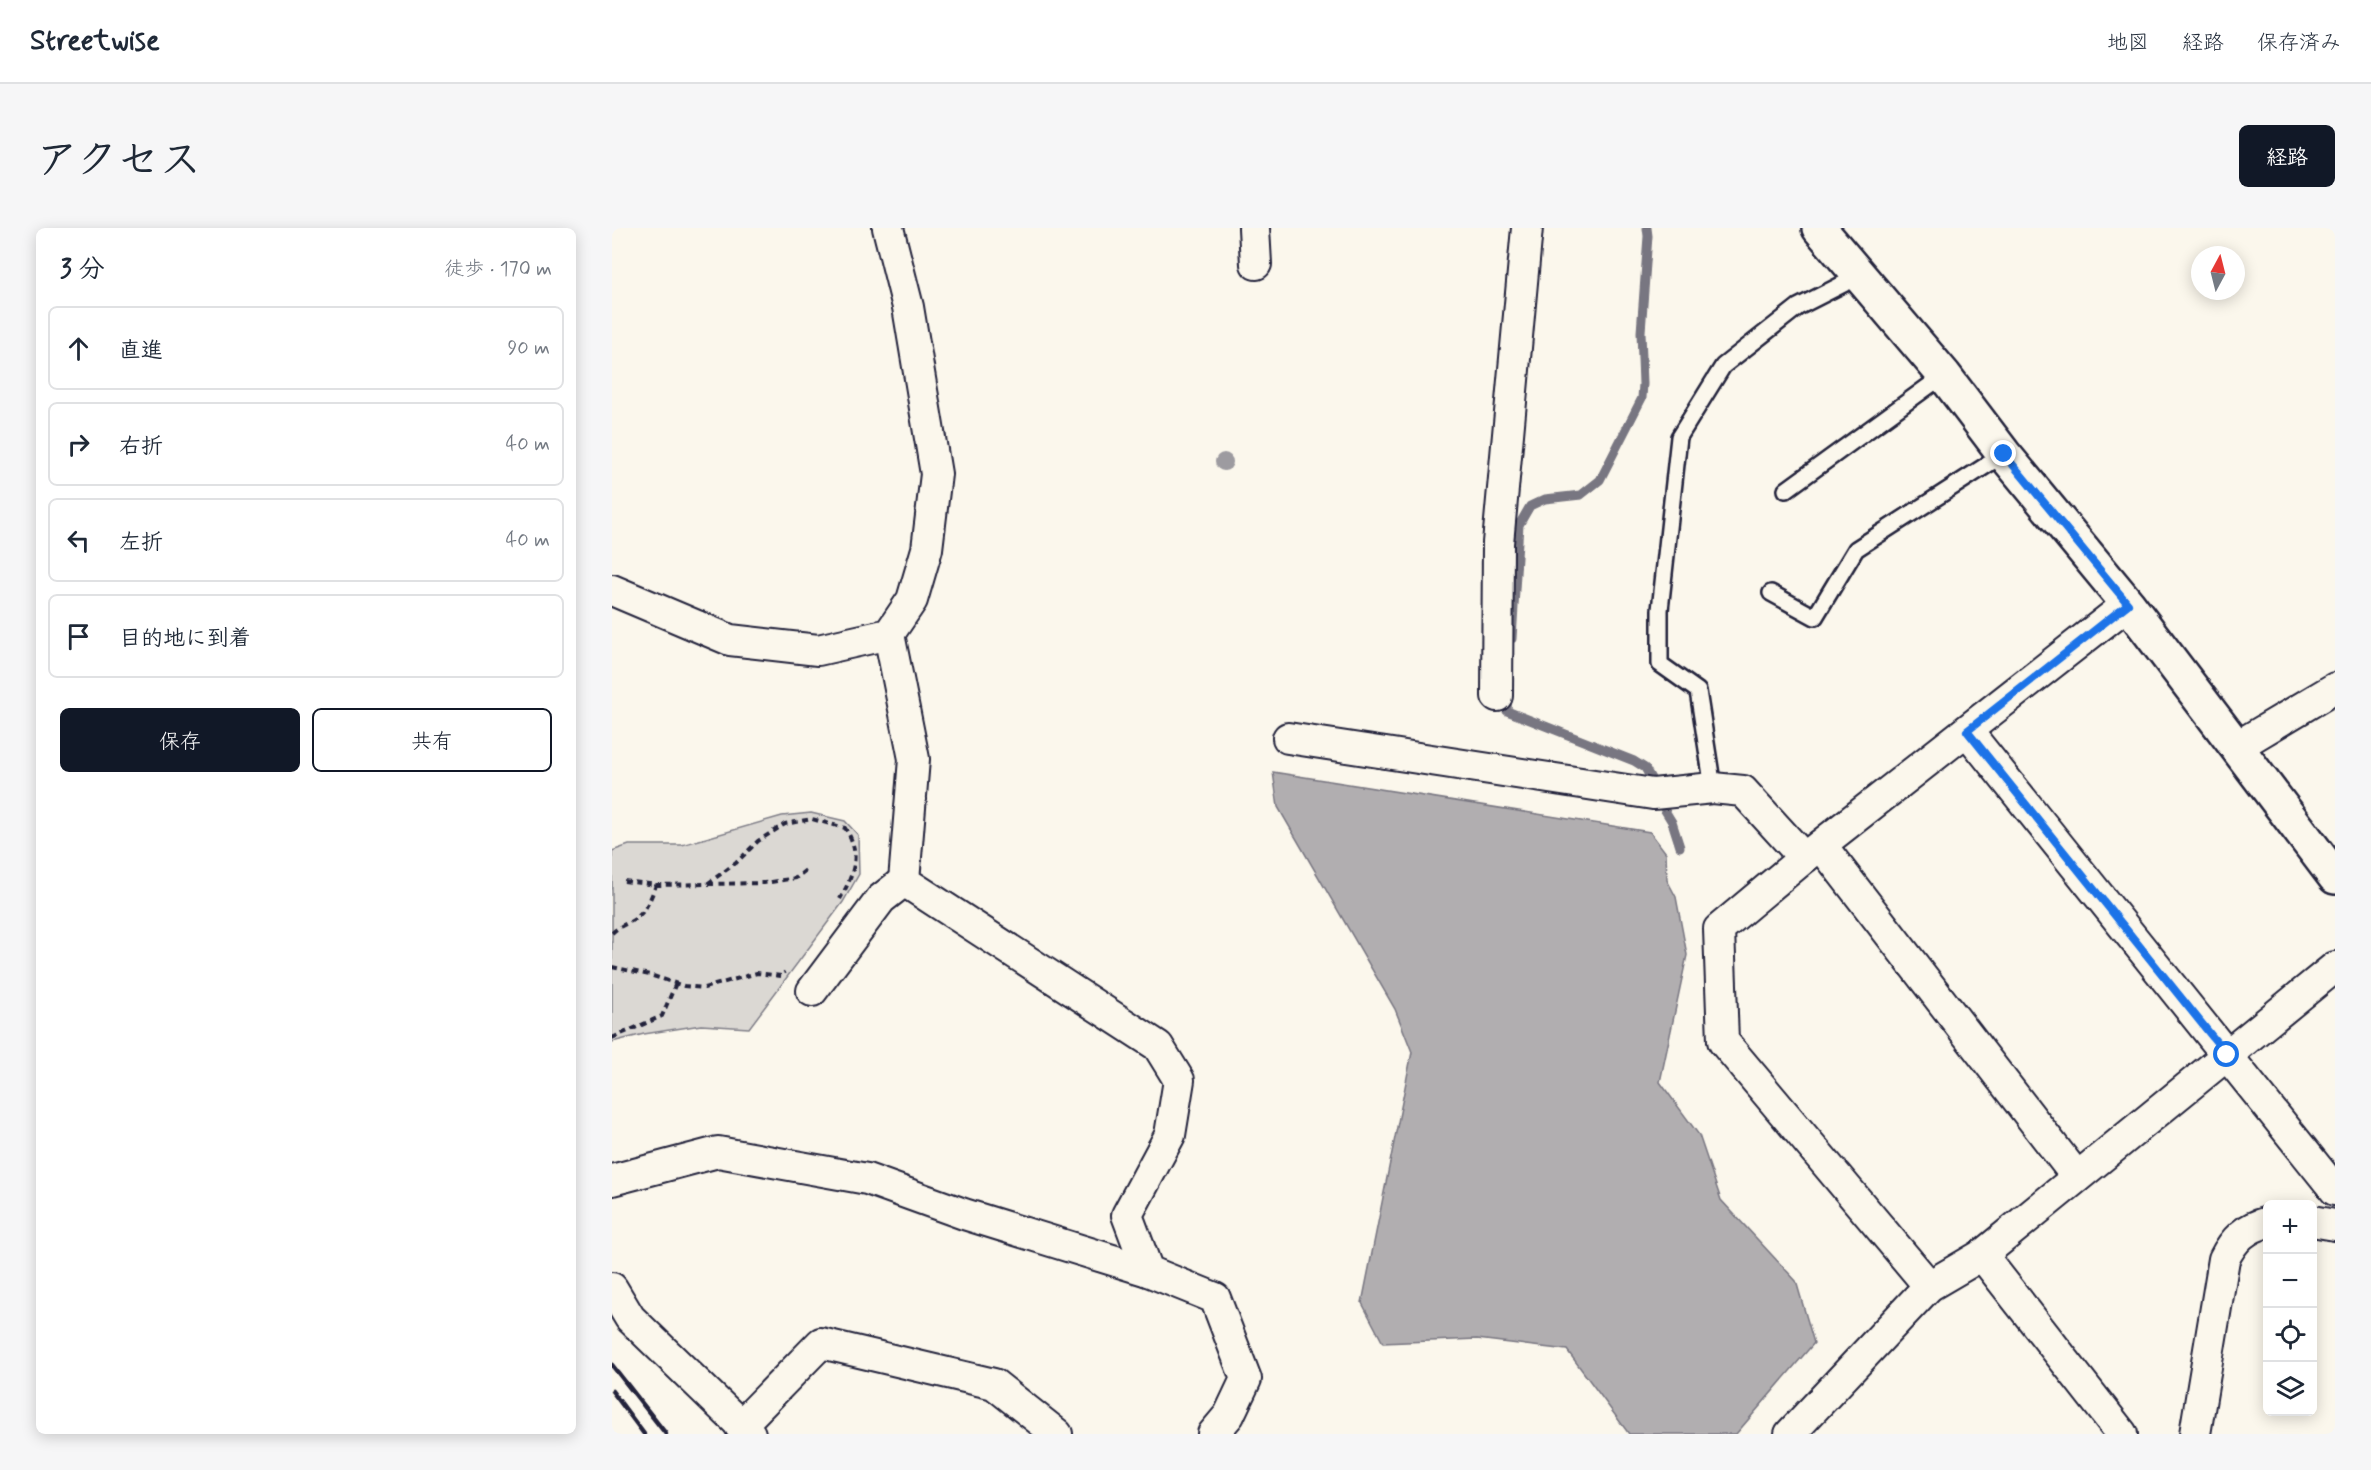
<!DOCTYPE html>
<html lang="ja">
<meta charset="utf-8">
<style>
body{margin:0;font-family:Mynerve,"Klee One",sans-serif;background:#f6f6f7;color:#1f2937}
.controls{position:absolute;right:18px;bottom:18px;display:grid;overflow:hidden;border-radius:9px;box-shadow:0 3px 15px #0003}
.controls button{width:54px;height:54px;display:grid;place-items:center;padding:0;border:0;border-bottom:2px solid #e0e1e3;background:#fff;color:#1f2937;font:30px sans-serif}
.compass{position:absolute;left:1579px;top:18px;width:54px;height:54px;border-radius:50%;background:#fff;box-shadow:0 3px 15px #0003;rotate:7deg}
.stop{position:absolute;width:18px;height:18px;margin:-14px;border:4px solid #1a73e8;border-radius:50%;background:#fff}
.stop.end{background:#1a73e8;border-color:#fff;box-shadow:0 2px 6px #0008}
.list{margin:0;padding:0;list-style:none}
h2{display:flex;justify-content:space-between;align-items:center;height:78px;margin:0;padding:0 24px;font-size:26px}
h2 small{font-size:20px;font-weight:400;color:#747a83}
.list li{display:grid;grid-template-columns:39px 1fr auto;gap:18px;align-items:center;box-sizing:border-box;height:84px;margin:0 12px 12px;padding:0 12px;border:2px solid #e0e1e3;border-radius:9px}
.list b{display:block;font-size:22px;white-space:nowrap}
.list em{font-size:20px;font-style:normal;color:#747a83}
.actions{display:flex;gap:12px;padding:18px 24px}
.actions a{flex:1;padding:14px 0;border:2px solid #111827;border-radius:9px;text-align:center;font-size:21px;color:#111827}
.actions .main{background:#111827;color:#fff}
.icon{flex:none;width:33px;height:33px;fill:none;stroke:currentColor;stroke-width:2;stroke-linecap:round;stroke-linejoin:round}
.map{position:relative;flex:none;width:1723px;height:1206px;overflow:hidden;border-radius:9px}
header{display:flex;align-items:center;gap:36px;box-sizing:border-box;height:84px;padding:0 30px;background:#fff;border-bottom:2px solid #e0e1e3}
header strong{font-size:28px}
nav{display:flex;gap:33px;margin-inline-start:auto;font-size:21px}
.intro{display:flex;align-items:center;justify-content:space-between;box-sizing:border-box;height:144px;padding:0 36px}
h1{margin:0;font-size:42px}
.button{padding:15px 27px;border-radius:9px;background:#111827;color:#fff;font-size:21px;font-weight:700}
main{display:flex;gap:36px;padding:0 36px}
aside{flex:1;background:#fff;border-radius:9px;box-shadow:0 3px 15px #0003}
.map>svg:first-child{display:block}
.green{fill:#dbd8d3;stroke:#7e7d87;stroke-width:1.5}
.water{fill:#b1aeb0;stroke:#787681;stroke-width:1.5}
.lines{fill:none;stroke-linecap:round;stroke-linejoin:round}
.stream{stroke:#787681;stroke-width:9}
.service-casing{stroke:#22223b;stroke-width:20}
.minor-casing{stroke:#22223b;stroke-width:34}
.tertiary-casing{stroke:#22223b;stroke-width:38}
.path{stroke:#22223b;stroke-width:4;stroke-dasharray:6 4.5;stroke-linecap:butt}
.service{stroke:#fbf7ec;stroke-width:15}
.minor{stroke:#fbf7ec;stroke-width:30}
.tertiary{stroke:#fbf7ec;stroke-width:33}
.rail{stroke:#22223b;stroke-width:4.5}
.tree{fill:#9d9ba0}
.route{stroke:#1a73e8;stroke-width:8}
</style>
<header>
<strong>Streetwise</strong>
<nav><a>地図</a><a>経路</a><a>保存済み</a></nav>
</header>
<div class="intro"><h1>アクセス</h1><a class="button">経路</a></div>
<main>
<aside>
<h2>3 分<small>徒歩 · 170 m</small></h2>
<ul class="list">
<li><svg class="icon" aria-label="ahead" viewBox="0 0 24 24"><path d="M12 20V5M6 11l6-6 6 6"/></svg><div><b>直進</b></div><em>90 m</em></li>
<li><svg class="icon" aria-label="right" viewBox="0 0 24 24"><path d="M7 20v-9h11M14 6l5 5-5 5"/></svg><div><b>右折</b></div><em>40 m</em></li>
<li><svg class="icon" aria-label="left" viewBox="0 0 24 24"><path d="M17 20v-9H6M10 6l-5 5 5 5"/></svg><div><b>左折</b></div><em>40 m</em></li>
<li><svg class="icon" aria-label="arrive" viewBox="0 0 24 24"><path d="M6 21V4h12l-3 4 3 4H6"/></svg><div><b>目的地に到着</b></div></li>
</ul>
<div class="actions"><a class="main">保存</a><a>共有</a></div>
</aside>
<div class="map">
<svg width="1723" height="1206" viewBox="0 0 1723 1206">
<rect width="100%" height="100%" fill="#fbf7ec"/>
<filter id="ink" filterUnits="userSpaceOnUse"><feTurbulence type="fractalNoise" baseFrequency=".0167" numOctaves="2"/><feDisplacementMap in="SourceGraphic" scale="12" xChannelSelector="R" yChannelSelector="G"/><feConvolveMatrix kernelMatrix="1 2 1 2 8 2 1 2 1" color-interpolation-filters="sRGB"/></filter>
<g filter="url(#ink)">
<path class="green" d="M199,585L233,593L246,607L247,646L231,674L137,800L89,797L32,806L0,814V623L17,617H70L170,588Z"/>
<path class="water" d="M661,544L1038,604L1054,625L1055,652L1064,669L1075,727L1048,854L1087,907L1109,972L1184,1053L1202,1115L1124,1206H1017L955,1122L865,1111L771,1115L750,1075L800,824L783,781L666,579Z"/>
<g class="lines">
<g class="stream">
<path d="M900,411L907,297L918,278L933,271L969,267L988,252L1030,170L1031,156L1029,104L1036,8L1035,0"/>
<path d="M896,467L895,483L1022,533L1033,540L1041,554L1049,576L1060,594L1068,619"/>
</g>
<g class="service-casing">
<g id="service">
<path d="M1174,262L1332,147"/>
<path d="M1159,365L1203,389L1244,321L1392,226"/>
<path d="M1101,560L1086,463L1048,436V382L1067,209L1111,138L1186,79L1247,48"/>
</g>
</g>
<g class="minor-casing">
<g id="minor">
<path d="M642,0L644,36"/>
<path d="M0,362L118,412L206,422L277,406L300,372L315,321L324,246L296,79L276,0"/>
<path d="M277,406L302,531L292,653L546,818L567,852L558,907L515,987L536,1043L603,1070L634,1151L617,1187L601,1206"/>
<path d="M885,468L886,315L915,0"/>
<path d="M1355,503L1723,962"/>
<path d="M676,510L1041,566L1101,560L1131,563L1192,630"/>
<path d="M1624,519L1723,460"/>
<path d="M1209,617L1465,949"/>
<path d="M200,763L269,671L292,653"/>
<path d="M0,952L106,924L255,951L352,986L536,1043"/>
<path d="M1700,993L1723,997"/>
<path d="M1370,1027L1510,1206"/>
<path d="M1317,1058L1111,813L1107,701L1192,630L1516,376"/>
<path d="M0,1060L18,1090L138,1206"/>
<path d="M128,1198L209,1115L382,1156L445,1206"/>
<path d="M1178,1206L1317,1058L1370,1027L1723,739"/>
<path d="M1583,1206L1612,1031C1622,1011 1633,1000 1656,994"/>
</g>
</g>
<g class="tertiary-casing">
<path id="tertiary" d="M1207,0L1332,147L1392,226L1516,376L1723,649"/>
</g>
<g class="path">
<path d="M12,653L44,657L95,656L124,635L146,613L173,596L200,591L233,600C250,625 242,646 228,671"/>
<path d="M96,656L152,655L184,650L195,641"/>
<path d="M0,705C8,697 16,696 24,690C35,682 39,669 44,657"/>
<path d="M0,739L38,747L72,758L92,760L145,745L170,748L173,744"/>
<path d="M0,810L50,788L64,755"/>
</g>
<use href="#service" class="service"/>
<use href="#minor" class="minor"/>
<use href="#tertiary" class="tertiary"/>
<g class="rail">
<path d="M0,1137L54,1206"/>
<path d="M0,1163L32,1206"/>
</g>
</g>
<circle class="tree" cx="612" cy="234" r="9"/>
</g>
<g class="lines" filter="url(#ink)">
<path class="route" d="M1392,226L1516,376L1355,503L1615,827"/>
</g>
</svg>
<div class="controls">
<button>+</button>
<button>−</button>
<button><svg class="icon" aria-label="locate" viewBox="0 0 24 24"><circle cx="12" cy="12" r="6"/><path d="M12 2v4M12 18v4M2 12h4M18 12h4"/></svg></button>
<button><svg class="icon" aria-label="layers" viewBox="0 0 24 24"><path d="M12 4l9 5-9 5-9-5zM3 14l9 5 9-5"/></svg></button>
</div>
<svg class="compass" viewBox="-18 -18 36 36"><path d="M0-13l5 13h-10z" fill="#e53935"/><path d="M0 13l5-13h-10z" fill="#747a83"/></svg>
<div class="stop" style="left:1615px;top:827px"></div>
<div class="stop end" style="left:1392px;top:226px"></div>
</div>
</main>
